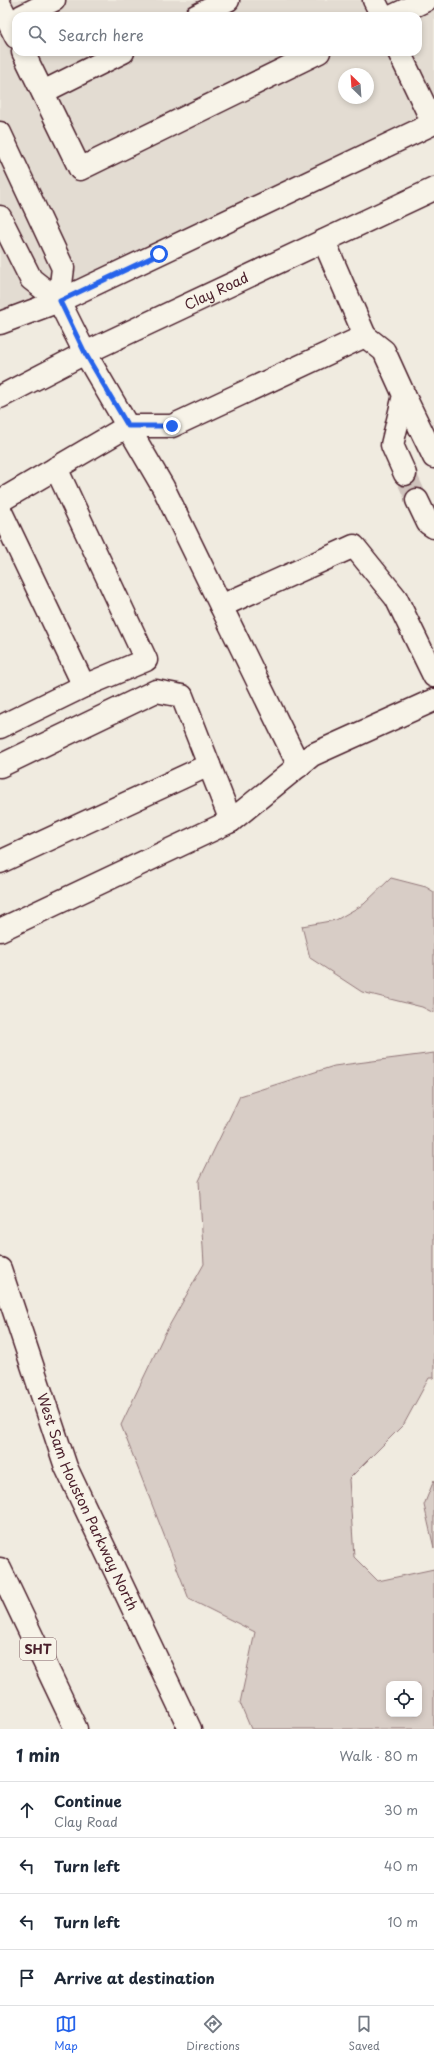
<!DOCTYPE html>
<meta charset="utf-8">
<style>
body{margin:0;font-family:"Playpen Sans",sans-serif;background:#f6f6f7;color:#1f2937}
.controls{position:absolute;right:12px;bottom:12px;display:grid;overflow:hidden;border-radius:8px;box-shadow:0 2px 6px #0003}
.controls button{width:36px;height:36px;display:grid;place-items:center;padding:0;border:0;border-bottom:1px solid #e0e1e3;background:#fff;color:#1f2937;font:20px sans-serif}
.compass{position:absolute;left:338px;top:68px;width:36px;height:36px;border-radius:50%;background:#fff;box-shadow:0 2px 6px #0003;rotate:335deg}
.stop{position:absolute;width:12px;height:12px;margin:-9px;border:3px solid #2563eb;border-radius:50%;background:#fff}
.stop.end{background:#2563eb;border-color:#fff;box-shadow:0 1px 4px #0008}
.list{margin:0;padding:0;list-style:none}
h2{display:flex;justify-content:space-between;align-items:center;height:52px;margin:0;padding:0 16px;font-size:17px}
h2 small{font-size:13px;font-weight:400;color:#747a83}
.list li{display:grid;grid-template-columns:26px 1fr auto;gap:12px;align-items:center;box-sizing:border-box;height:56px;padding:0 16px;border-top:1px solid #e0e1e3}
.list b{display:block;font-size:15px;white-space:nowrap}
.list p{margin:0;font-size:13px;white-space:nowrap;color:#747a83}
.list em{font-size:13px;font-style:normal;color:#747a83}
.icon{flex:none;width:22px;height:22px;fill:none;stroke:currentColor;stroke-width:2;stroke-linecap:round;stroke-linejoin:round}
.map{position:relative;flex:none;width:434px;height:1729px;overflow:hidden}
.search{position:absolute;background:#fff;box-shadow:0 2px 6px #0003;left:12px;right:12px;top:12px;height:44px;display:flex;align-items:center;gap:10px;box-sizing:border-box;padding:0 14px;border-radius:12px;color:#747a83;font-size:15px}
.sheet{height:276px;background:#fff}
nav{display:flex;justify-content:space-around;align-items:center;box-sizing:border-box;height:56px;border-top:1px solid #e0e1e3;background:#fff;font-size:11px;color:#747a83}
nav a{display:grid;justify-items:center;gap:2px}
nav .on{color:#2563eb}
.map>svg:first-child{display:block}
.built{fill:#e3dcd2;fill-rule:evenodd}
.green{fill:#d8cdc6;stroke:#917678;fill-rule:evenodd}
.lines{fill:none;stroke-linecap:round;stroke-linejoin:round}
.minor-tunnel{stroke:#cfc2bc;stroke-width:22;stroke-dasharray:22 11;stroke-linecap:butt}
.minor-casing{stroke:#4a1f2b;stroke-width:25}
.major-casing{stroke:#4a1f2b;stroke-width:25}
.highway-casing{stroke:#4a1f2b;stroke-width:25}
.minor{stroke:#f7f3e8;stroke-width:22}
.major{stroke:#f7f3e8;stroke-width:22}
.highway{stroke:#f7f3e8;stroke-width:22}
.route{stroke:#2563eb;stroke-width:5}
.labels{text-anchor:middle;stroke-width:3;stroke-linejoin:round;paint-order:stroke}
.shield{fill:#f7f3e8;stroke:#7e5f64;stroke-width:1}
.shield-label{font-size:13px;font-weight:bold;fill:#4a1f2b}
.street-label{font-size:14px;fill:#4a1f2b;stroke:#f7f3e8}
</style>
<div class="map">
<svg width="434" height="1729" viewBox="0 0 434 1729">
<rect width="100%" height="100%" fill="#f0ebe0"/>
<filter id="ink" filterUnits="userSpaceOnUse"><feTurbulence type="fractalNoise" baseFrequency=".025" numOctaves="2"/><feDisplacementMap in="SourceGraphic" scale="8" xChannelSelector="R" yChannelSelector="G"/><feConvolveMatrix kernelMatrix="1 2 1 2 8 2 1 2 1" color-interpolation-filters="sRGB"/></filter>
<g filter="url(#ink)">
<path class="built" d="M0,0H434V123L0,323ZM16,16H418V52H16ZM344,74H368V98H344Z"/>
<g class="green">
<path d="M391,878L426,887L434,892V1013L422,1007L362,992L310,958L302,926L336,920L364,904Z"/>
<path d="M434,1053V1378H429L404,1424L349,1479L354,1557L378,1581L434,1569V1729H251L240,1703L255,1632L189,1599L121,1425L164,1335L204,1264L199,1181L240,1096L334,1066ZM389,1684H419V1714H389Z"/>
<path d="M434,1480V1548L424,1505Z"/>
</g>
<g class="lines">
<path class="minor-tunnel" d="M405,474L417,500"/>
<g class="minor-casing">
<g id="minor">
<path d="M374,0L382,16"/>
<path d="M0,5L16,37"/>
<path d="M22,16L54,0"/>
<path d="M196,16L228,0"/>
<path d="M393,16L426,0"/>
<path d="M23,52L80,169L319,52"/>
<path d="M399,52L433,123"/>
<path d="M43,92L123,52"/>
<path d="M0,133L63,268L59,301"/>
<path d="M0,217L31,279L59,301"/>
<path d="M365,336L384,351L404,395L392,445L405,474"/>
<path d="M85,353L163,487L299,766"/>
<path d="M404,395L434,457"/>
<path d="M56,468L146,660L84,686"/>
<path d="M417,500L428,523L434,527"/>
<path d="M0,501L128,426H172L365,336L324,241"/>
<path d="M0,510L84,686L0,727"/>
<path d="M221,606L354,546L396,598L434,676"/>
<path d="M0,766L156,691L182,696L231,821"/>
<path d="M0,862L209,765"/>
<path d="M0,930L231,821L312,755L434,700"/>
</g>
</g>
<g class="major-casing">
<g id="major">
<path d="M59,301L85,353"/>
<path d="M0,323L59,301L434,123"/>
<path id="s1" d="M0,397L85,353L434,189"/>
<path id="s2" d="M0,1269L66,1467L190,1729"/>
</g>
</g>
<g class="highway-casing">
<path id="highway" d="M0,1569L76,1729"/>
</g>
<use href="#minor" class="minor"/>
<use href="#major" class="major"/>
<use href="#highway" class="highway"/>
</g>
</g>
<g class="lines" filter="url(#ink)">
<path class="route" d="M159,254L60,301L85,353L128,426H172"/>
</g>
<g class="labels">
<rect class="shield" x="20" y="1638" width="36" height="22" rx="3"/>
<g class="shield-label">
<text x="38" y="1654">SHT</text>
</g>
<g class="street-label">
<text dy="5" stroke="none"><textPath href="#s1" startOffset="241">Clay Road</textPath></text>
<text dy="5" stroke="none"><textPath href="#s2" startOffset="249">West Sam Houston Parkway North</textPath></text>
</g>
</g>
</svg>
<div class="controls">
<button><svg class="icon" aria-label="locate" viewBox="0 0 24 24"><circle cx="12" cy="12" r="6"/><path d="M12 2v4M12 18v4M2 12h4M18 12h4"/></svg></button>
</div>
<svg class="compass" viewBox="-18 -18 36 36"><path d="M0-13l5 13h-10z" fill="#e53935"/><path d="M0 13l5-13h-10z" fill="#747a83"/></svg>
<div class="stop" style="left:159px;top:254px"></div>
<div class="stop end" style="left:172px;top:426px"></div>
<div class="search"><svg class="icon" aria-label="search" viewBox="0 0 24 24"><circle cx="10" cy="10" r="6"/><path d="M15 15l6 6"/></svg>Search here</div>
</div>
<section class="sheet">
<h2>1 min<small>Walk · 80 m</small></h2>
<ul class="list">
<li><svg class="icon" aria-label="ahead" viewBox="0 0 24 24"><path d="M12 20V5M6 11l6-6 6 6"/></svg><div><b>Continue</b><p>Clay Road</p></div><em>30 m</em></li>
<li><svg class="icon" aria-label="left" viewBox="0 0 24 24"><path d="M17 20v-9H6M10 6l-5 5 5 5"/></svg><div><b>Turn left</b></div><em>40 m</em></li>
<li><svg class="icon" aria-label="left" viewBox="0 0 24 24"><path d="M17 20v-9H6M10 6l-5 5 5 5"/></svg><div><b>Turn left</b></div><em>10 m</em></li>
<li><svg class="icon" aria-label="arrive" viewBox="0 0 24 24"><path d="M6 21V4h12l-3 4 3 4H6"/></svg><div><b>Arrive at destination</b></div></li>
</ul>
</section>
<nav>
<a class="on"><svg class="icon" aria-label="map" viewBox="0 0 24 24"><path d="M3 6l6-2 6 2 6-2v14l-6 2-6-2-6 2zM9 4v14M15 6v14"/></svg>Map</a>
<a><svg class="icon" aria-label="directions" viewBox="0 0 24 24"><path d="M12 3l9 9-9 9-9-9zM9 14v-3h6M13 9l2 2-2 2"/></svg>Directions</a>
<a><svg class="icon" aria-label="saved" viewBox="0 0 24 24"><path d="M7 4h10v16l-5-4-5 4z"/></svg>Saved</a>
</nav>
